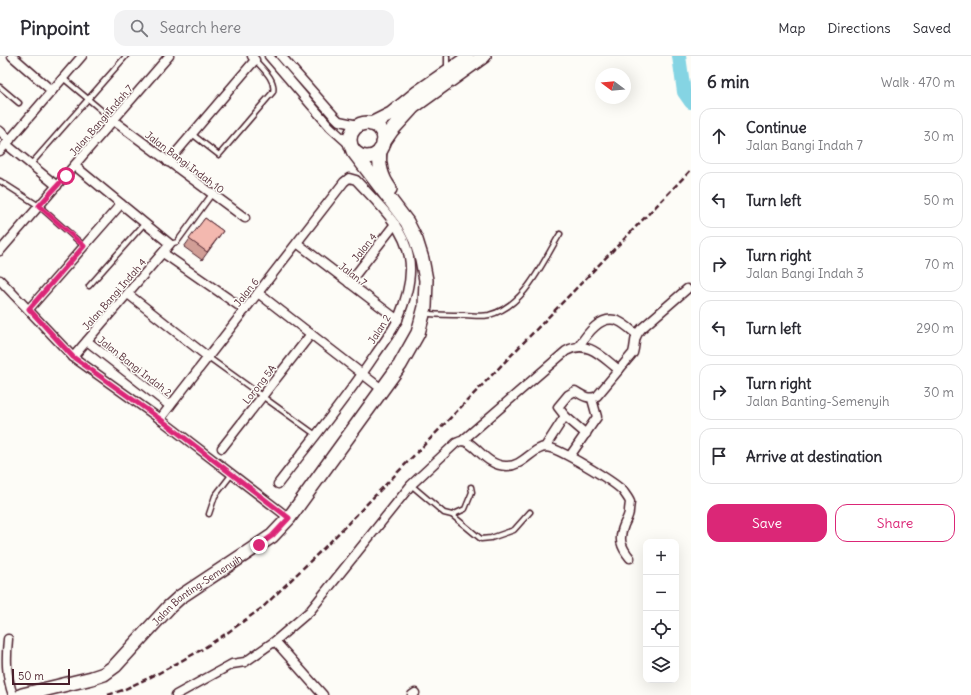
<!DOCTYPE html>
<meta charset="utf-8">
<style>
body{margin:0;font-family:Delius,sans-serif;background:#f2f2f3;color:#2b2b33}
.controls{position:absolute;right:12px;bottom:12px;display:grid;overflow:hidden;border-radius:8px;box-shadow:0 4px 16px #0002}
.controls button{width:36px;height:36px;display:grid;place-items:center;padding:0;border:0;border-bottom:1px solid #e1e1e2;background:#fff;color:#2b2b33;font:20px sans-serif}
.compass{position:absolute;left:595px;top:12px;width:36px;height:36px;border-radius:50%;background:#fff;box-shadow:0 4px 16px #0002;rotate:286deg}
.scale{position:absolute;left:12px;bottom:10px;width:58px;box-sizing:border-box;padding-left:4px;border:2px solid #4a1f2b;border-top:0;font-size:11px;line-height:14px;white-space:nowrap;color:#4a1f2b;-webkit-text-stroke:3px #fdfcf7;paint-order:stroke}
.stop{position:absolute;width:12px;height:12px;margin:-9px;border:3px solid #db2777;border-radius:50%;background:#fff}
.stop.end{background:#db2777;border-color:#fff;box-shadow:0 1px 4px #0008}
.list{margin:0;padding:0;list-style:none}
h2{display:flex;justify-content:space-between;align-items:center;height:52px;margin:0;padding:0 16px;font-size:17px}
h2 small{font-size:13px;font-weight:400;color:#7c7c81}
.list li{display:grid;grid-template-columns:26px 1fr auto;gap:12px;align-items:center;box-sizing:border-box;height:56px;margin:0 8px 8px;padding:0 8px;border:1px solid #e1e1e2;border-radius:12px}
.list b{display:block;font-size:15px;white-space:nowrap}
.list p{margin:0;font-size:13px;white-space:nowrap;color:#7c7c81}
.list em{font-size:13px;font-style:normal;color:#7c7c81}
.actions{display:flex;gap:8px;padding:12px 16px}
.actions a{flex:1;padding:9px 0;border:1px solid #db2777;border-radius:12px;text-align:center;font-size:14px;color:#db2777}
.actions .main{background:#db2777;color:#fff}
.icon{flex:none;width:22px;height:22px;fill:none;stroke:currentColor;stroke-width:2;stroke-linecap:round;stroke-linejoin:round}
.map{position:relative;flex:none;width:691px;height:639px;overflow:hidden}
header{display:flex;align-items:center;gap:24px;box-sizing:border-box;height:56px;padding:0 20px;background:#fff;border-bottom:1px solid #e1e1e2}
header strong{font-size:19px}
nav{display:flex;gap:22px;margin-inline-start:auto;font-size:14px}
.search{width:280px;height:36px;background:#f2f2f3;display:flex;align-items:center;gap:10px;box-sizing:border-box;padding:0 14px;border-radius:12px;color:#7c7c81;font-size:15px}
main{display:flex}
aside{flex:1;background:#fff}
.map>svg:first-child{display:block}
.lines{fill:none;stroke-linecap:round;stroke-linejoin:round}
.river{stroke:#85d4e3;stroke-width:14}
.service-casing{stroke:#4a1f2b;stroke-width:7}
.minor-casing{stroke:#4a1f2b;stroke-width:11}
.primary-casing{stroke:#4a1f2b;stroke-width:16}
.service{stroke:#fdfcf7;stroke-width:4}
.minor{stroke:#fdfcf7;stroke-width:8}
.primary{stroke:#fdfcf7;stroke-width:13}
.rail{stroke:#4a1f2b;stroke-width:2.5;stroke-dasharray:6 3;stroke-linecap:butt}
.wall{fill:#d19e96;stroke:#4a1f2b}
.building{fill:#f3b8af;stroke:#4a1f2b}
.route{stroke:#db2777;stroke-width:5}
.labels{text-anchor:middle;stroke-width:3;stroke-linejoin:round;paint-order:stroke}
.street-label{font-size:10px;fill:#4a1f2b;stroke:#fdfcf7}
</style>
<header>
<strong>Pinpoint</strong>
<div class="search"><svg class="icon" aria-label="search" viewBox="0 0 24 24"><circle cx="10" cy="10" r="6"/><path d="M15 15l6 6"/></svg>Search here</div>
<nav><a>Map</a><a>Directions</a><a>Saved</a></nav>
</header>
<main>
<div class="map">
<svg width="691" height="639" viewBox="0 0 691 639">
<rect width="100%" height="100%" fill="#fdfcf7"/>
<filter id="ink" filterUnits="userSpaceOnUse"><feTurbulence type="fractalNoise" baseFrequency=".025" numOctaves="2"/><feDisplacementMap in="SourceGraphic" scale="8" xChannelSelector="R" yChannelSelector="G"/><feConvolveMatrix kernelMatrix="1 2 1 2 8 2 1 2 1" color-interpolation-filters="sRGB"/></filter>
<g filter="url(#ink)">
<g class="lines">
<path class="river" d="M679,0L684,36L691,46"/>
<g class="service-casing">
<g id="service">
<path d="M447,12V0"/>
<path d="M63,22L113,64"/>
<path d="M0,31L19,47"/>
<path d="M192,78L219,99L273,36C276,24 263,13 255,4"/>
<path d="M31,108L126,0"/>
<path d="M0,125L39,150L84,190"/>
<path d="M170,188L177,186L212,138"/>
<path d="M89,230L144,168"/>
<path d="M430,258C441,259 453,259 464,259C472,259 480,261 489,259C525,250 542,207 560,178"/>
<path d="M208,301L316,379"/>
<path d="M411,429L444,457L452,459L465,453L472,436L471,431"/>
<path d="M209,458L215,440L232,418"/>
<path d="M452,459L481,483L491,482L514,474L530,456"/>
</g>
</g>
<g class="minor-casing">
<g id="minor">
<path d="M12,0L52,35"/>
<path d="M269,0L330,71L350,89"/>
<path d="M281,0L334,60L339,65L358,69"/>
<path d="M114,65L245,162"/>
<path d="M0,75L10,84"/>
<path d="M6,88L57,130"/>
<path d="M0,95L82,0"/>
<path d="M168,106L255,4L252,0"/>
<path d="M297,187L398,264"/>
<path d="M0,195L169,0"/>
<path d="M163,197L245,254"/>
<path d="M0,224L73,301L160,363L289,462"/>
<path d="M349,227L395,168"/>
<path d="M258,237L383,334"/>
<path d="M128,238L208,301"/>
<path d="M29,253L121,148"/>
<path d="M87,285L170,350"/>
<path d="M579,290C587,278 601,258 618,265C625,268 631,274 636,278"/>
<path d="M73,301L170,188L75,110"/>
<path d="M565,360L558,351L568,339L575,335C583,340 589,344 597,340L633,297C636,287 633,282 641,273L687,233"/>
<path d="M160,363L344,126L349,122L356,124C377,147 403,169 409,201C413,222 406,244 398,263C393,275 383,287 375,299C346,343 311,385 278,428"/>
<path d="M462,385L566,295C588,283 602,301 619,314"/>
<path d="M545,391L565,360L586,378"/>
<path d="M222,392L311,278"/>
<path d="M570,400L597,361L592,343"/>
<path d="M8,583C6,603 6,620 13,639"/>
<path d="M275,585L323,639"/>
<path d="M176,639L232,608L245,606L275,585L310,555L411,429L456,387C458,386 460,385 462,385C475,385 485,410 506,410C523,411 533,391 546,391C559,392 613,425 623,435C625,438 629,443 630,446C630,448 629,452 629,455C629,460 626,464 624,469C618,483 621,491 630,502"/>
<path d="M412,639L415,637"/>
</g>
</g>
<g class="primary-casing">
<g id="primary">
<circle cx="367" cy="84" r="17"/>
<path d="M371,68L391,58L418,36L467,2"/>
<path d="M383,87L392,74L413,51L484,0"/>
<path d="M380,94C378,109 381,121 390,133"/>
<path id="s1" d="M22,639L92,622L104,618L115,610L169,551L180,541L272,480L289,462L400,309L418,277L425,251L426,224L422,203L416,184L407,166L353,95"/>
</g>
</g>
<use href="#service" class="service"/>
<use href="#minor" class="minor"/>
<use href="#primary" class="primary"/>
<path class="rail" d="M108,639L123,634L159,617L201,594L227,577L263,551L329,487L691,114"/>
</g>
<path class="wall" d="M205,162L223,175L202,204L184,191Z"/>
<path class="building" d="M205,162L223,175L207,196L189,183Z"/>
</g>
<g class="lines" filter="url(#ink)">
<path class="route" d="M66,120L39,150L84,190L29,253L73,301L160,363L289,462L272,480L259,489"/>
</g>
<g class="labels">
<g class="street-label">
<text transform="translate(101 64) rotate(-49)" y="4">Jalan Bangi Indah 7</text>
<text transform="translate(185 106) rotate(37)" y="4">Jalan Bangi Indah 10</text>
<text transform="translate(364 191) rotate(-52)" y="4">Jalan 4</text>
<text transform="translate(353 218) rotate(37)" y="4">Jalan 7</text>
<text transform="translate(246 236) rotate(-52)" y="4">Jalan 6</text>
<text transform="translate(114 238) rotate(-49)" y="4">Jalan Bangi Indah 4</text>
<text transform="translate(379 273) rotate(-58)" y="4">Jalan 2</text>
<text transform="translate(135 310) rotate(38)" y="4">Jalan Bangi Indah 2</text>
<text transform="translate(259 328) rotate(-52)" y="4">Lorong 5A</text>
<text dy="4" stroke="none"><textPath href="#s1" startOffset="211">Jalan Banting-Semenyih</textPath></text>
</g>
</g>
</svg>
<div class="controls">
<button>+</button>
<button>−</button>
<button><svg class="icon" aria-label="locate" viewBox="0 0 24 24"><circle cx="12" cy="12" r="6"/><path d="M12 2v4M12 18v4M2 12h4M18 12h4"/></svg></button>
<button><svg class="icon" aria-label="layers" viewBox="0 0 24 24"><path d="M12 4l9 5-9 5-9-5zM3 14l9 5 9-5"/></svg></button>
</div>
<svg class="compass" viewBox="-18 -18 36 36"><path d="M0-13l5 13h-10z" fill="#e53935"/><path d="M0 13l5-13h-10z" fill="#7c7c81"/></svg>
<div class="scale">50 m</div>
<div class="stop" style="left:66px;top:120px"></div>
<div class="stop end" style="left:259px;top:489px"></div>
</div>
<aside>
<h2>6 min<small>Walk · 470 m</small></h2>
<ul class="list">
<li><svg class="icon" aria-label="ahead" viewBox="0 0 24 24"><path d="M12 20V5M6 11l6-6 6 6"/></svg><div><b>Continue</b><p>Jalan Bangi Indah 7</p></div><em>30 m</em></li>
<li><svg class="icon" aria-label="left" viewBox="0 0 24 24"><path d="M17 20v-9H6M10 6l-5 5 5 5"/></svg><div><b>Turn left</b></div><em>50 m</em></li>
<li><svg class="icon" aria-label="right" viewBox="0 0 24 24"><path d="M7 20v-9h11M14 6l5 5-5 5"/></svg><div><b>Turn right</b><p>Jalan Bangi Indah 3</p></div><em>70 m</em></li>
<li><svg class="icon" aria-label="left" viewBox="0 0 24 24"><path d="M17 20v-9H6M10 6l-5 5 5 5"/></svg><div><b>Turn left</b></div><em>290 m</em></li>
<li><svg class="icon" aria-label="right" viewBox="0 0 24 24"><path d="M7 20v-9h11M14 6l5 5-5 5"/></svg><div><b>Turn right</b><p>Jalan Banting-Semenyih</p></div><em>30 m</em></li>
<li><svg class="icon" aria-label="arrive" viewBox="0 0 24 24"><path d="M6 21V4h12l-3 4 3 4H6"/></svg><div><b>Arrive at destination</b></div></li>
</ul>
<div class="actions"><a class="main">Save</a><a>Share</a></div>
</aside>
</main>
